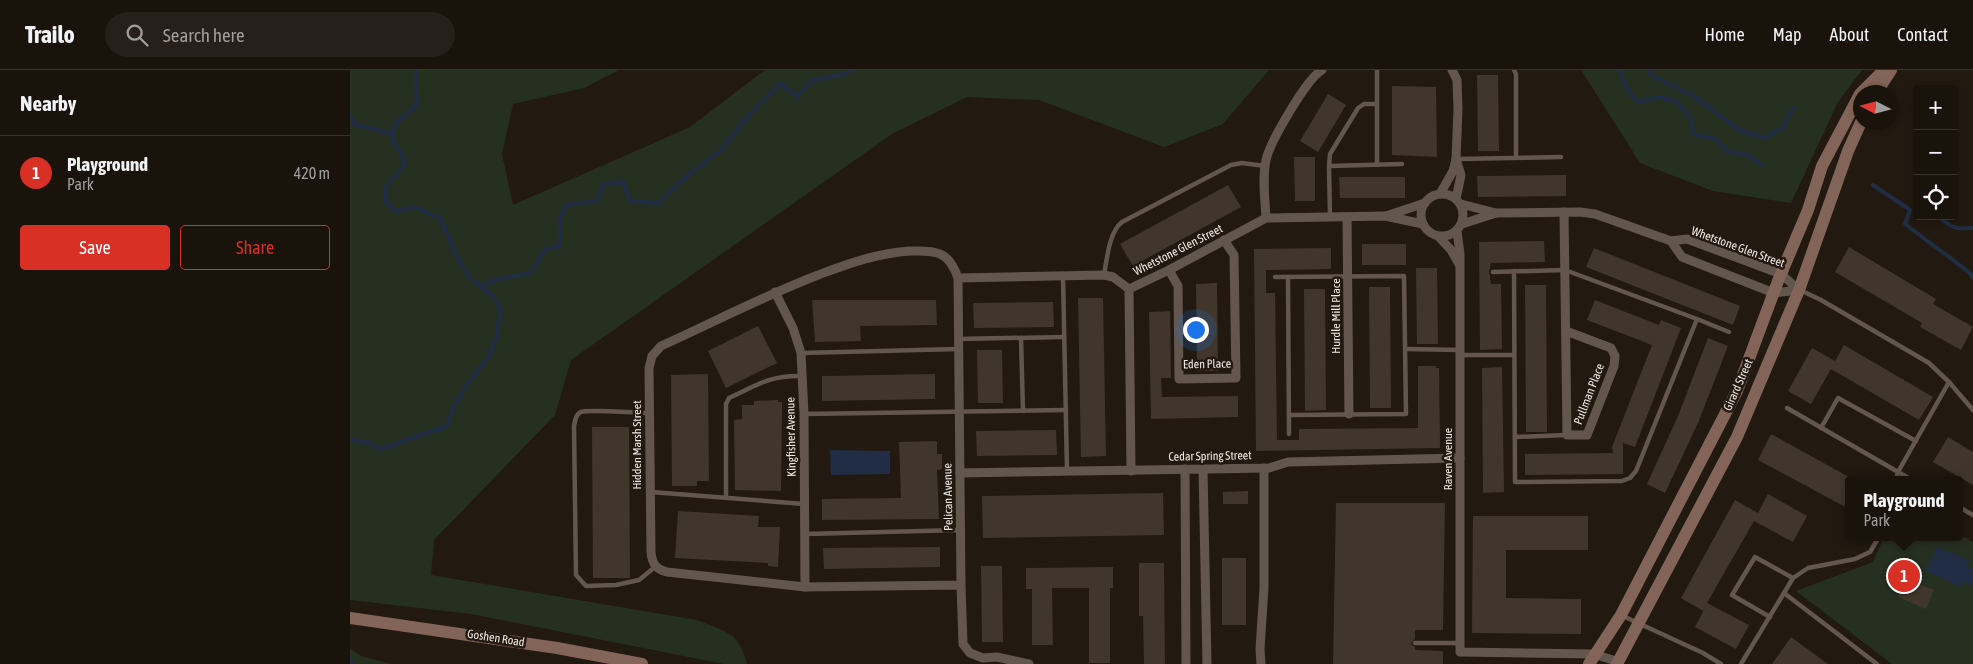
<!DOCTYPE html>
<meta charset="utf-8">
<style>
body{margin:0;font-family:"Asap Condensed",sans-serif;background:#27201a;color:#f1f3f6}
.controls{position:absolute;right:15px;top:15px;display:grid;overflow:hidden;border-radius:5px;box-shadow:0 2px 8px #0003}
.controls button{width:45px;height:45px;display:grid;place-items:center;padding:0;border:0;border-bottom:1px solid #38322d;background:#1a130c;color:#f1f3f6;font:25px sans-serif}
.compass{position:absolute;left:1503px;top:15px;width:45px;height:45px;border-radius:50%;background:#1a130c;box-shadow:0 2px 8px #0003;rotate:276deg}
.you{position:absolute;left:845px;top:259px;width:18px;height:18px;margin:-12px;border:4px solid #fff;border-radius:50%;background:#1a73e8;box-shadow:0 0 0 8px #1a73e833}
.badge{display:grid;place-items:center;width:32px;height:32px;border-radius:50%;background:#d93025;color:#fff;font-size:16px;font-weight:700}
.pin{position:absolute;translate:-50% -50%;border:2px solid #fff;box-shadow:0 1px 5px #0006}
.popup{position:absolute;left:1495px;top:406px;width:118px;height:65px;box-sizing:border-box;display:grid;place-content:center;border-radius:5px;background:#1a130c;filter:drop-shadow(0 1px 4px #0005);font-size:16px;white-space:nowrap;color:#9f9e9d}
.popup b{font-size:19px;color:#f1f3f6}
.popup::after{content:'';position:absolute;left:50%;top:100%;margin-left:-10px;border:10px solid transparent;border-top-color:#1a130c}
.list{margin:0;padding:0;list-style:none}
h2{display:flex;justify-content:space-between;align-items:center;height:65px;margin:0;padding:0 20px;font-size:21px}
h2 small{font-size:16px;font-weight:400;color:#9f9e9d}
.list li{display:grid;grid-template-columns:32px 1fr auto;gap:15px;align-items:center;box-sizing:border-box;height:75px;padding:0 20px;border-top:1px solid #38322d}
.list b{display:block;font-size:19px;white-space:nowrap}
.list p{margin:0;font-size:16px;white-space:nowrap;color:#9f9e9d}
.list em{font-size:16px;font-style:normal;color:#9f9e9d}
.actions{display:flex;gap:10px;padding:15px 20px}
.actions a{flex:1;padding:11px 0;border:1px solid #d93025;border-radius:5px;text-align:center;font-size:18px;color:#d93025}
.actions .main{background:#d93025;color:#fff}
.icon{flex:none;width:28px;height:28px;fill:none;stroke:currentColor;stroke-width:2;stroke-linecap:round;stroke-linejoin:round}
.map{position:relative;flex:none;width:1623px;height:594px;overflow:hidden}
header{display:flex;align-items:center;gap:30px;box-sizing:border-box;height:70px;padding:0 25px;background:#1a130c;border-bottom:1px solid #38322d}
header strong{font-size:24px}
nav{display:flex;gap:28px;margin-inline-start:auto;font-size:18px}
.search{width:350px;height:45px;background:#27201a;display:flex;align-items:center;gap:12px;box-sizing:border-box;padding:0 18px;border-radius:28px;color:#9f9e9d;font-size:19px}
main{display:flex}
aside{flex:1;background:#1a130c}
.map>svg:first-child{display:block}
.green{fill:#263021}
.water{fill:#202d44}
.lines{fill:none;stroke-linecap:round;stroke-linejoin:round}
.stream{stroke:#202d44;stroke-width:4}
.building{fill:#40362b}
.lane{stroke:#63574d;stroke-width:4.5}
.street{stroke:#63574d;stroke-width:9}
.secondary{stroke:#836458;stroke-width:12}
.labels{text-anchor:middle;stroke-width:5;stroke-linejoin:round;paint-order:stroke}
.street-label{font-size:12px;fill:#f0e9e3;stroke:#221910}
</style>
<header>
<strong>Trailo</strong>
<div class="search"><svg class="icon" aria-label="search" viewBox="0 0 24 24"><circle cx="10" cy="10" r="6"/><path d="M15 15l6 6"/></svg>Search here</div>
<nav><a>Home</a><a>Map</a><a>About</a><a>Contact</a></nav>
</header>
<main>
<aside>
<h2>Nearby<small></small></h2>
<ul class="list">
<li><span class="badge">1</span><div><b>Playground</b><p>Park</p></div><em>420 m</em></li>
</ul>
<div class="actions"><a class="main">Save</a><a>Share</a></div>
</aside>
<div class="map">
<svg width="1623" height="594" viewBox="0 0 1623 594">
<rect width="100%" height="100%" fill="#221910"/>
<g class="green">
<path d="M0,0H269L234,18L163,34L152,84L163,135L340,57L415,0H919L873,54L814,77L689,30L617,27L542,64L221,290L205,345L84,470L81,505L347,550C375,562 389,561 397,594H374L121,544L0,530Z"/>
<path d="M1231,0H1512L1488,32L1441,133L1363,121L1290,93Z"/>
<path d="M1609,464L1623,472V594H1542L1446,521L1523,492L1534,467H1609Z"/>
<path d="M0,578L11,586L42,594H0Z"/>
</g>
<g class="water">
<path d="M480,380L540,381V404L481,405Z"/>
<path d="M1586,477L1619,490L1617,496L1623,500V515L1612,511L1611,517L1576,501Z"/>
</g>
<g class="lines">
<g class="stream">
<path d="M1270,0L1276,17L1287,32L1310,27L1325,31L1341,48L1343,64L1366,69L1378,82L1396,84L1412,95"/>
<path d="M1299,0L1301,5L1345,27L1389,60L1415,68L1433,57L1443,38"/>
<path d="M0,44L4,54L43,64"/>
<path d="M1523,115L1560,140L1555,154L1619,202L1623,208"/>
<path d="M1587,146C1601,157 1605,160 1623,158"/>
<path d="M132,217L144,210L180,203L196,179L210,176L209,151L216,135L247,131L254,114L273,112L280,131L308,133L337,106L371,80L397,47L431,13L447,27L463,10L491,5L502,0"/>
<path d="M0,370L19,372L31,379L97,356L104,336L117,314L140,285L147,266L150,239L144,227L119,207L106,185L91,149L65,137L46,141L36,132V117L55,94L50,81L42,70L45,54L67,34L65,0"/>
<path d="M0,589L2,594"/>
</g>
</g>
<g class="building">
<path d="M1127,5H1148L1149,81H1128Z"/>
<path d="M1042,16L1086,17L1087,87L1042,85Z"/>
<path d="M978,24L996,35L968,82L950,71Z"/>
<path d="M944,87H965V131H945Z"/>
<path d="M1216,105V126L1128,127L1127,106Z"/>
<path d="M989,107H1055V128H990Z"/>
<path d="M878,115L891,137L783,196L770,174Z"/>
<path d="M1194,171L1195,192L1141,193L1139,202L1141,214H1151L1152,279L1130,280L1129,172Z"/>
<rect x="1012" y="174" width="44" height="21"/>
<path d="M1499,177L1586,229L1583,234L1623,257L1611,280L1570,257L1572,253L1485,202Z"/>
<path d="M981,178V199L916,200V223H925L927,370H949V359L1068,358V296H1086V298H1089L1090,378L906,381L904,179Z"/>
<path d="M1244,178L1390,236L1383,255L1236,197Z"/>
<path d="M1066,198H1087L1088,274H1067Z"/>
<path d="M867,213L868,301H847L846,214Z"/>
<path d="M1175,215H1196L1197,362H1176Z"/>
<path d="M1019,217H1040L1041,338H1020Z"/>
<path d="M954,219H975L976,340L955,341Z"/>
<path d="M728,228H753L756,386L731,387Z"/>
<path d="M462,230H586L587,255L510,256L511,271L465,272Z"/>
<path d="M1245,230L1309,255L1311,250L1331,258L1285,377L1273,373V404L1175,405V384L1263,383L1262,377L1302,275L1237,250Z"/>
<path d="M703,232L704,257L624,258L623,233Z"/>
<path d="M820,241L821,308H811L812,327L888,326V347L801,349L799,242Z"/>
<path d="M408,256L427,293L376,318L358,281Z"/>
<path d="M1358,268L1378,276L1348,353L1315,423L1297,414L1328,346Z"/>
<path d="M1494,275L1583,327L1569,350L1481,299L1461,334L1438,321L1462,278L1485,291Z"/>
<path d="M627,280H652L653,333H628Z"/>
<path d="M1152,297L1154,422L1133,423L1132,298Z"/>
<path d="M358,304L359,411H347V416H322L321,305Z"/>
<path d="M585,304V329L472,331V306Z"/>
<path d="M428,330V332H432V342L431,421L385,420L384,350L392,349V335H404V331Z"/>
<path d="M242,357H279L280,508H243Z"/>
<path d="M706,360L707,385L627,386L626,361Z"/>
<path d="M1421,364L1499,407V439L1408,390Z"/>
<path d="M1598,367L1623,382V415L1583,392Z"/>
<path d="M587,371V384H592V399L587,400L589,449L472,450V429L551,428L549,372Z"/>
<path d="M898,421V434H873V422Z"/>
<path d="M813,423L814,465L633,468L632,426Z"/>
<path d="M1418,424L1457,446L1443,472L1404,451L1357,533L1399,555L1386,579L1345,557L1357,534L1353,541L1331,528L1385,430L1408,443Z"/>
<path d="M986,433H1095L1093,560H1065V569L1061,573L1062,575L1065,577V580L1093,581V594H983Z"/>
<path d="M328,441L409,446L408,457H430L428,497L418,496V493L325,488Z"/>
<path d="M1123,446H1238V480H1156V528L1231,529V564L1122,563Z"/>
<path d="M590,477V497L474,499L473,478Z"/>
<rect x="872" y="488" width="24" height="67"/>
<path d="M789,493H814L815,594H794L793,546H789Z"/>
<path d="M631,496H652L653,572H632Z"/>
<path d="M763,497V518H760V593H739V518H702L703,575H682V519H676V498Z"/>
<path d="M1556,509L1584,520L1576,539L1548,527Z"/>
<path d="M1441,567L1478,594H1422Z"/>
</g>
<g class="lines">
<g class="lane">
<path d="M1164,0L1166,4V88"/>
<path d="M1106,89L1211,87"/>
<path d="M1027,95V0"/>
<path d="M979,96L1052,94"/>
<path d="M980,147L979,96L980,84L1008,38L1014,34H1027"/>
<path d="M1143,202L1215,200L1347,249L1286,401L1280,408L1272,411L1165,412L1164,201"/>
<path d="M754,205C757,189 759,162 772,152L881,95L892,93L915,96"/>
<path d="M713,206L717,401"/>
<path d="M925,207L1054,206L1056,344L939,345"/>
<path d="M938,207L939,364"/>
<path d="M1450,220L1471,230L1579,293L1599,312L1623,340"/>
<path d="M1347,249L1379,262"/>
<path d="M671,268L673,341"/>
<path d="M608,269L714,267"/>
<path d="M1055,279L1110,280"/>
<path d="M451,283L608,279"/>
<path d="M1110,285H1164"/>
<path d="M1437,338L1562,410"/>
<path d="M300,343C289,343 236,339 231,342C226,344 225,350 224,356L226,505L236,516L266,515L289,510L305,497"/>
<path d="M454,344L716,340"/>
<path d="M1471,358L1488,328L1566,371"/>
<path d="M1165,367L1217,365"/>
<path d="M1546,410L1548,402L1599,312"/>
<path d="M301,422L454,434"/>
<path d="M376,428V334L379,328C407,315 420,305 452,306"/>
<path d="M1609,437L1623,445"/>
<path d="M455,464L611,460"/>
<path d="M1434,523L1527,594"/>
<path d="M1273,546L1353,583L1371,594"/>
<path d="M1420,547L1382,525L1405,487L1443,508"/>
<path d="M1065,573H1110"/>
<path d="M1391,594L1443,508L1458,498L1505,489L1520,482L1529,467"/>
</g>
<g class="street">
<circle cx="1092" cy="145" r="21"/>
<path d="M1090,124L1103,101L1106,89L1108,39L1107,10L1102,0"/>
<path d="M1106,129L1111,105L1106,89"/>
<path d="M1111,134L1146,143L1230,142L1245,144L1321,171L1337,169L1431,204L1449,220"/>
<path d="M1214,142L1217,365H1237L1264,296L1265,286L1261,278L1216,261"/>
<path d="M1036,146L1075,133"/>
<path d="M916,148C915,129 912,109 916,90C920,72 957,8 972,0"/>
<path d="M997,148L999,344"/>
<path d="M1112,154L1146,143"/>
<path d="M1107,161L1110,184V582L1244,584L1269,592"/>
<path d="M1089,167L1101,180L1109,194"/>
<path d="M1321,171L1332,187L1424,223L1449,220"/>
<path d="M819,200L828,216L829,309L886,308L884,185L874,170"/>
<path d="M608,208L754,205L763,207L779,219"/>
<path d="M425,222L443,258L451,283L454,344L455,517"/>
<path d="M835,399L836,594"/>
<path d="M853,399L857,594"/>
<path d="M781,401L779,219L819,200L916,148L1035,146L1073,154"/>
<path d="M610,403L919,398L938,392L1110,388"/>
<path d="M611,515L455,517L317,502C306,499 302,494 301,482L299,298L302,286L311,276C364,252 414,226 468,205C498,194 527,183 560,181C569,181 581,180 590,184C600,188 605,199 608,208L611,515L613,574L620,583L633,588L647,587L679,594"/>
<path d="M911,594L910,579L914,518V398"/>
</g>
<g class="secondary">
<path d="M1512,22L1534,0"/>
<path d="M1527,22L1541,0"/>
<path d="M0,548L207,578L292,594"/>
<path d="M1239,594L1271,545L1387,321L1428,211L1458,140L1472,96L1510,24"/>
<path d="M1267,594L1387,367L1449,220L1498,81L1511,52"/>
</g>
</g>
<g class="labels">
<g class="street-label">
<text transform="translate(1388 177) rotate(20)" y="4">Whetstone Glen Street</text>
<text transform="translate(828 180) rotate(-27)" y="4">Whetstone Glen Street</text>
<text transform="translate(986 246) rotate(-90)" y="4">Hurdle Mill Place</text>
<text transform="translate(857 294) rotate(-1)" y="4">Eden Place</text>
<text transform="translate(1388 315) rotate(-66)" y="4">Girard Street</text>
<text transform="translate(1239 324) rotate(-69)" y="4">Pullman Place</text>
<text transform="translate(441 367) rotate(-91)" y="4">Kingfisher Avenue</text>
<text transform="translate(287 375) rotate(-90)" y="4">Hidden Marsh Street</text>
<text transform="translate(860 386) rotate(-1)" y="4">Cedar Spring Street</text>
<text transform="translate(1098 389) rotate(-90)" y="4">Raven Avenue</text>
<text transform="translate(598 427) rotate(-91)" y="4">Pelican Avenue</text>
<text transform="translate(146 568) rotate(9)" y="4">Goshen Road</text>
</g>
</g>
</svg>
<div class="controls">
<button>+</button>
<button>−</button>
<button><svg class="icon" aria-label="locate" viewBox="0 0 24 24"><circle cx="12" cy="12" r="6"/><path d="M12 2v4M12 18v4M2 12h4M18 12h4"/></svg></button>
</div>
<svg class="compass" viewBox="-18 -18 36 36"><path d="M0-13l5 13h-10z" fill="#e53935"/><path d="M0 13l5-13h-10z" fill="#9f9e9d"/></svg>
<div class="you"></div>
<div class="pin badge" style="left:1554px;top:506px">1</div>
<div class="popup"><b>Playground</b>Park</div>
</div>
</main>
